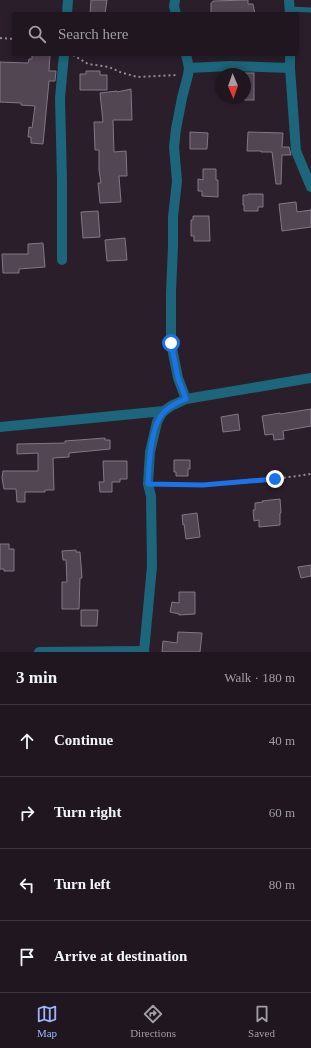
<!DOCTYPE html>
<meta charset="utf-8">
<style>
body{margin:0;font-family:Georgia,serif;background:#2c232d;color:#f1f3f6}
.compass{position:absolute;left:215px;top:68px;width:36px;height:36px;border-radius:50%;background:#1f1620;box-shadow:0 2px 6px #0003;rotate:178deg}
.stop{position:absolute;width:12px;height:12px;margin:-9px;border:3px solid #1a73e8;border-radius:50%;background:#fff}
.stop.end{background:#1a73e8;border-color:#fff;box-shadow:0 1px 4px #0008}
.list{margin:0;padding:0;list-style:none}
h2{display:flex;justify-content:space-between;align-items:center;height:52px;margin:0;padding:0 16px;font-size:17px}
h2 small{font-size:13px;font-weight:400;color:#a19fa5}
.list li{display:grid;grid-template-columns:26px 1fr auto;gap:12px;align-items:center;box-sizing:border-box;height:72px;padding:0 16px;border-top:1px solid #3c353e}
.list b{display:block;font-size:15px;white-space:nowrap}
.list em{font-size:13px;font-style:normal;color:#a19fa5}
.icon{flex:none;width:22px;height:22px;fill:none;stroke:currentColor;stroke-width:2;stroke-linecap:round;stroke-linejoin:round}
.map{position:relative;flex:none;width:311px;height:652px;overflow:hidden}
.search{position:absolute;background:#1f1620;box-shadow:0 2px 6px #0003;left:12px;right:12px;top:12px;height:44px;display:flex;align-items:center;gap:10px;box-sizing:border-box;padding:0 14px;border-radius:4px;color:#a19fa5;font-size:15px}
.sheet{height:340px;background:#1f1620}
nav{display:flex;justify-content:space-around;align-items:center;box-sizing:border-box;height:56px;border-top:1px solid #3c353e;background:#1f1620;font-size:11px;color:#a19fa5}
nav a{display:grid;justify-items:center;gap:2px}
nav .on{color:#9eb4fd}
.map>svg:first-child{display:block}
.building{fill:#524653;stroke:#857685}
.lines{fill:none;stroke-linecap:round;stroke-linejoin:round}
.path{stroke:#958c96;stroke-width:2;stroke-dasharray:2 3;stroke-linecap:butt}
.lane{stroke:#1c657a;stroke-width:5}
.street{stroke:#1c657a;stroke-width:10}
.route{stroke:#1a73e8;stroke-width:5}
</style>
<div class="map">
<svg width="311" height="652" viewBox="0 0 311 652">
<rect width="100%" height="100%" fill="#291e2a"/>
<g class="building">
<path d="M91,0H107L105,14H90Z"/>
<path d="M248,0V4H253L255,14H211V3H212L213,1Z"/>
<path d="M32,54H47V55H50L49,71H56L55,81H49L43,144L31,143V137H28L29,127L32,128L35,106L21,105V103L0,102V62L28,63L29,59H32Z"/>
<path d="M86,71H100V75H107V90H80V74H86Z"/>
<rect x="245" y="73" width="9" height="27"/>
<path d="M131,89L132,120H113L114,152L126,151L127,176H119L121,202L100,203L98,183H101L99,170V150H95L94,122H103L100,93L117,91V92Z"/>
<path d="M190,132L208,133L207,149H190Z"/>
<path d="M248,132L283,133L282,147H289L291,155H282L281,184H276L272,152H261V151H247Z"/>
<path d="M203,169H216V180H218V197L202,196V191H198V179L203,180Z"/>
<path d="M248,194H263V207H258V211H244V205H243V195H248Z"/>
<path d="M296,202L297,212L311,210V227L282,231L279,204Z"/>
<path d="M98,211L100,237L83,238L81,212Z"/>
<path d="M193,216H209L210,241H194V236H191V220H193Z"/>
<path d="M125,238L127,260L107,261L105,240Z"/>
<path d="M43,243L45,267L19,269V273H3L2,254H28V244Z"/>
<path d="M311,409V426L283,431L284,439L274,440L273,434L265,435L262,416L280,413V414Z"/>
<path d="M238,414L240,430L223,432L221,417Z"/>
<path d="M105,438V440H110V449L69,453V457L53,458L54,490H45V492H25V502H17L16,489H4L2,478L3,471H38V453L17,454V444L65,443V441Z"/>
<path d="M174,460H190V469H188V476H176V472H174Z"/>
<path d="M103,461H127V479H120V482H112V492H100L99,482H104Z"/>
<path d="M280,499L281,513H280V525L259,527V520L254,521L253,510H255V503L263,502L262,501Z"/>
<path d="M197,513L200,537L186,539L184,524L183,525L182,515Z"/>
<path d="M0,544H9V549H14V571H4V569H0Z"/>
<path d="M76,550V552H80L82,578H80L79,609H62V582H67L66,560H63L62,551Z"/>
<path d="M311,565V576L301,578L298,567Z"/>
<path d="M179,592H195V614L179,615V614L170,612L172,602L179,603Z"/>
<path d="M81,610H98L97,626H81Z"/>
<path d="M178,632L202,633L200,652H162L163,641L177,643Z"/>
</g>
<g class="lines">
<g class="path">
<path d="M0,38L14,39"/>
<path d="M73,55L88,64L109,67L120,72L137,77L178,75"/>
<path d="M159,484C173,484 188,485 202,485C239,484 275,479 311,474"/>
</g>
<path class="lane" d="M290,9L311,10"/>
<g class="street">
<path d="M175,0L174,6L176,14"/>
<path d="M289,0L290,14"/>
<path d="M67,14L68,0"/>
<path d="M186,54L189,68L188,75L182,98L176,129L174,147L177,181L173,217V246L171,292V343L178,378L186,399"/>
<path d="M290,54V68L296,151L311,187"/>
<path d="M189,68L230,66L290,68"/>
<path d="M62,260V181L60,98L64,54"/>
<path d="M0,427L164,411"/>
<path d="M39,652L144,651"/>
<path d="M144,652L152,566L151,496L148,484L150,452L157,422L160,416L164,411L171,406L186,399L311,378"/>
</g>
</g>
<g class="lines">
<path class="route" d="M171,343L178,378L186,399C178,402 170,406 164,412C150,426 149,465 148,484L203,485L275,479"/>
</g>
</svg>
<svg class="compass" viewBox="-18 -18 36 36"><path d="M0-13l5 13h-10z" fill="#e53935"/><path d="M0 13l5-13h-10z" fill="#a19fa5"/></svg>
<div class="stop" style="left:171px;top:343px"></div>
<div class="stop end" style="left:275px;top:479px"></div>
<div class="search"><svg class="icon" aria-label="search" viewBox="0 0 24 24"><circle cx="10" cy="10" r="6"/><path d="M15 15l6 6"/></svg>Search here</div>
</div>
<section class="sheet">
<h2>3 min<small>Walk · 180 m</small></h2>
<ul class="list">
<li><svg class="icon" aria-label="ahead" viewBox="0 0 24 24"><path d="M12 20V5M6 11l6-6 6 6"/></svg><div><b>Continue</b></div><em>40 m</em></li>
<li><svg class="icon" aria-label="right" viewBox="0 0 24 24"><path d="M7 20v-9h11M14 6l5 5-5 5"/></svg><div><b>Turn right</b></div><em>60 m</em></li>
<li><svg class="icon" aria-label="left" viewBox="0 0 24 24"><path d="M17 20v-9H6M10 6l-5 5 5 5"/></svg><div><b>Turn left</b></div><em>80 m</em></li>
<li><svg class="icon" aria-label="arrive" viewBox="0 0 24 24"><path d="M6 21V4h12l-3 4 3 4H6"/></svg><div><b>Arrive at destination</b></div></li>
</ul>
</section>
<nav>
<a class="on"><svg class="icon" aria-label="map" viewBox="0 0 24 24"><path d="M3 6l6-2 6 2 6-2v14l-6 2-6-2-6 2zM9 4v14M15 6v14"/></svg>Map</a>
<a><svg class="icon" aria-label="directions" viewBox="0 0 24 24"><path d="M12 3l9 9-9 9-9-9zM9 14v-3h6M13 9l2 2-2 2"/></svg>Directions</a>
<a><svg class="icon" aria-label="saved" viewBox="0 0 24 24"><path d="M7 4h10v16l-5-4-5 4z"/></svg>Saved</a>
</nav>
